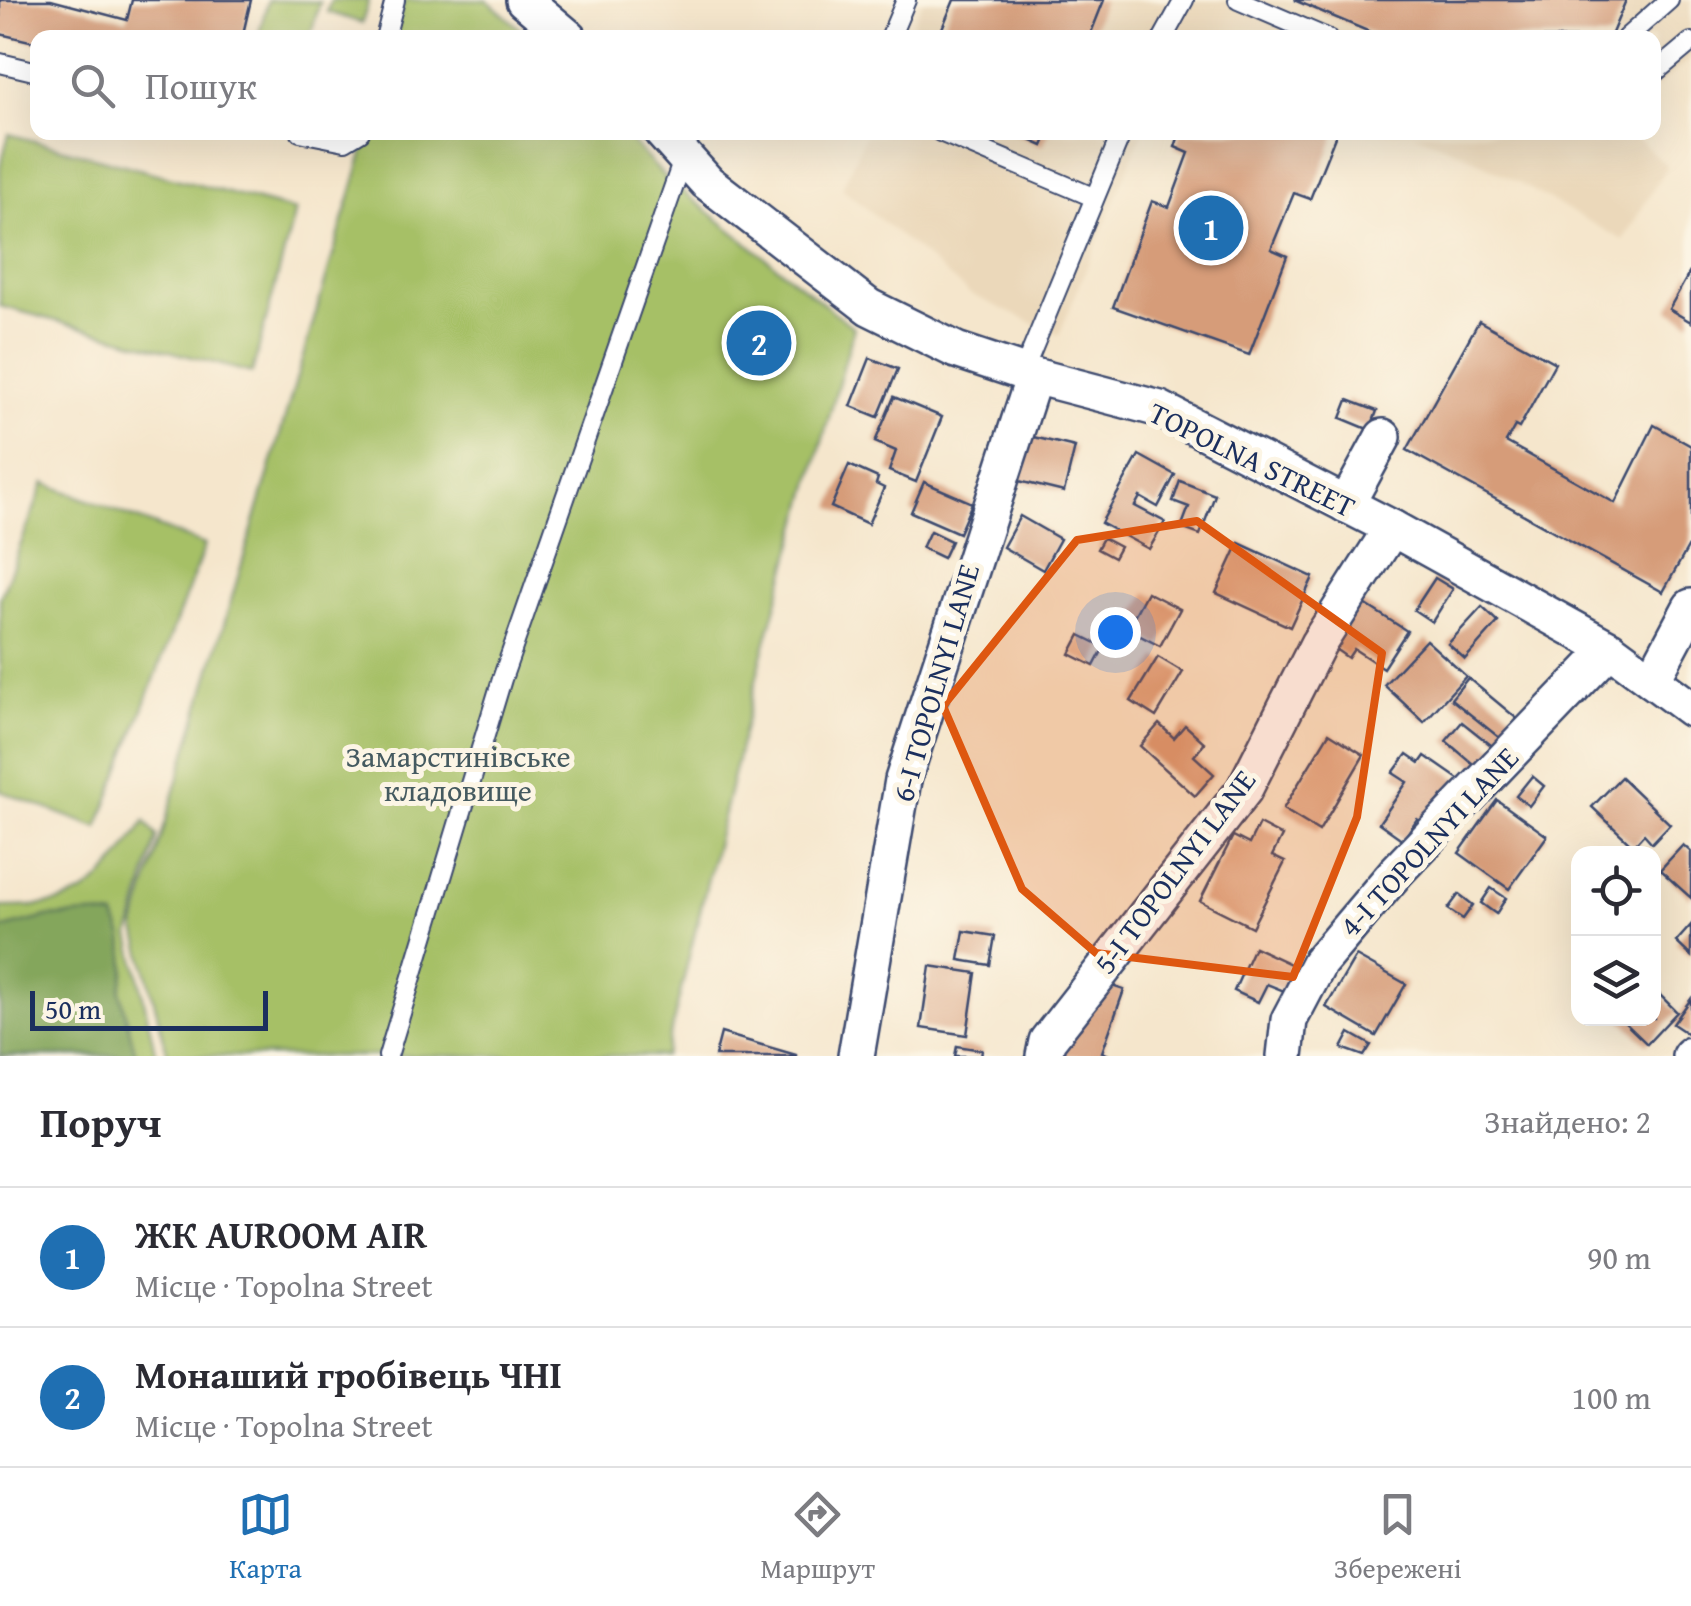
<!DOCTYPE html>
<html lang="uk">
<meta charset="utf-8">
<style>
body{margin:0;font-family:"Gentium Book Plus",serif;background:#f2f2f3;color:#2b2b33}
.controls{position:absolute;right:30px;bottom:30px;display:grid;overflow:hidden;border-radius:20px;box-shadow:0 10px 40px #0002}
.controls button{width:90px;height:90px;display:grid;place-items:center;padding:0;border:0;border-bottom:2px solid #e1e1e2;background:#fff;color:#2b2b33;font:50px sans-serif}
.scale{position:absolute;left:30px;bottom:25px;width:238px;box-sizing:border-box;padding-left:10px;border:5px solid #1b2f5e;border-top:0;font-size:28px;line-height:35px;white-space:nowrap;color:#1b2f5e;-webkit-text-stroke:8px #fcf5e5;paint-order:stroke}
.you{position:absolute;left:1115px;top:632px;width:35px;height:35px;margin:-25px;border:8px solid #fff;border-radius:50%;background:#1a73e8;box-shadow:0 0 0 15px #1a73e833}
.badge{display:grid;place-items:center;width:65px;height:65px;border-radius:50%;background:#1f6fb2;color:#fff;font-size:32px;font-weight:700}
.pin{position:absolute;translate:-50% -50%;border:5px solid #fff;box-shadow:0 2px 10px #0006}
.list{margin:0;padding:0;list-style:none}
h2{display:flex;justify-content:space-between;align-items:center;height:130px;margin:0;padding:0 40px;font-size:42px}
h2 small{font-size:32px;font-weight:400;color:#7c7c81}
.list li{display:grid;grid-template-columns:65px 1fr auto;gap:30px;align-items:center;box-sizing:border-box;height:140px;padding:0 40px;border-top:2px solid #e1e1e2}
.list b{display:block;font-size:38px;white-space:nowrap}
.list p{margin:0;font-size:32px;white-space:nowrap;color:#7c7c81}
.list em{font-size:32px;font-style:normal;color:#7c7c81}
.icon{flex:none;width:55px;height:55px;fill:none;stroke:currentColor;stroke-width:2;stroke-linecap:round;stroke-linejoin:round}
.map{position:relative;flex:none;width:1691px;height:1056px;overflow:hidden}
.search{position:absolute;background:#fff;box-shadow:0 10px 40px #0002;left:30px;right:30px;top:30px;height:110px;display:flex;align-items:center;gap:25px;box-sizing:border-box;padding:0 35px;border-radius:20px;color:#7c7c81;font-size:38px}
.sheet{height:410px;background:#fff}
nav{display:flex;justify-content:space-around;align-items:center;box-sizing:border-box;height:140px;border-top:2px solid #e1e1e2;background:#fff;font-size:28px;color:#7c7c81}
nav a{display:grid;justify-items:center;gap:5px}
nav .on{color:#1f6fb2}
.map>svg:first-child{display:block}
.built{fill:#ebd8ba}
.green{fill:#a6c066;stroke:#607862;stroke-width:2.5}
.forest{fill:#84a65b;stroke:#506a5c;stroke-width:2.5}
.building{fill:#d69c79}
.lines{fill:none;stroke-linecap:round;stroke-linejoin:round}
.service-casing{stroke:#3c4a6e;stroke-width:22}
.minor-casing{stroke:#3c4a6e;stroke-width:40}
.service{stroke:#fff;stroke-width:18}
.minor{stroke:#fff;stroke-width:35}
.marked{fill:#de5710;fill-opacity:0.2;stroke:#de5710;stroke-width:8;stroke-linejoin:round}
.labels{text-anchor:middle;stroke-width:10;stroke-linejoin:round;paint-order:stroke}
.street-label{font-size:30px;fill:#1b2f5e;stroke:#fcf5e5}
.park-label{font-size:30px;fill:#455a60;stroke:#fcf5e5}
</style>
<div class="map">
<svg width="1691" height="1056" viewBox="0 0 1691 1056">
<rect width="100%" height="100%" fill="#fcf5e5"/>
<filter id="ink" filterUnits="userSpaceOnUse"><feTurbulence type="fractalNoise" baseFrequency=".01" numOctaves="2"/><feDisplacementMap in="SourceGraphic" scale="20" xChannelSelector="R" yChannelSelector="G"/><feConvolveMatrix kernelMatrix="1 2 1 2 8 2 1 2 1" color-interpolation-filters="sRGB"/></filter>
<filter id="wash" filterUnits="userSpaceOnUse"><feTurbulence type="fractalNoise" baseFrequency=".0048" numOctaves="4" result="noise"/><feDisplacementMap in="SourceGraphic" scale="40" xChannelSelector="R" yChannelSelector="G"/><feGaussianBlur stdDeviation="2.25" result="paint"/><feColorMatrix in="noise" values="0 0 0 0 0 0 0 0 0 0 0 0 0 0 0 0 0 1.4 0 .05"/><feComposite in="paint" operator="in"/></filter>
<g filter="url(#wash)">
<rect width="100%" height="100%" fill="#f5e6cc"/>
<g class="built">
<path d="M923,0H1691V58L1654,89V38H1194L1184,33L1182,38H907Z"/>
<path d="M866,133H1142L1059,335L970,294L842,188Z"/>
<path d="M1414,133H1631L1667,166L1623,240L1469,156Z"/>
</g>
<g class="green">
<path d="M268,0L320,2L310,37H258Z"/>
<path d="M331,0H369L362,23L327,12Z"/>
<path d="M404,0H487L530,37L394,38Z"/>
<path d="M369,133H623L666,178L854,328L762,656L665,1056H168L135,926Z"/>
<path d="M9,134L295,211L252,373L0,306V167Z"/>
<path d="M44,483L205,545L98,828L0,791V599Z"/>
<path d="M145,821L157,836L130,935L156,1056H0V907C85,908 100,889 145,821Z"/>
</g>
<path class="forest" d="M91,914L115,917L123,937L125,970L120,991L136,1056H0V929L47,917Z"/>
<g id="blocks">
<g class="building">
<path d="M0,0H51L127,20L132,0H251L242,38H38V43L0,34Z"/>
<path d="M954,0H1104L1089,38H938Z"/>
<path d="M1294,0H1626L1610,38H1384Z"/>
<path d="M1012,132H1049L1043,146Z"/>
<path d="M1180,132H1337L1310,199L1294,193L1271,249L1287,256L1249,355L1113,307L1152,201L1169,207L1189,153L1175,147Z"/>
<path d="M1691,270V322L1669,309Z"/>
<path d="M1479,321L1555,363L1519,428L1515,426L1506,442L1615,503L1654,425L1691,446V542L1663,592L1407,450Z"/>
<path d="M870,358L898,369L878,417L851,406Z"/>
<path d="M894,397L942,417L916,482L889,471L896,451L875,442Z"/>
<path d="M1348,400L1377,411L1370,430L1341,418Z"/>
<path d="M1025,435L1075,447L1064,492L1015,480Z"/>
<path d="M1139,455L1175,475L1158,507L1140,497L1135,506L1165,522L1149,549L1101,523Z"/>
<path d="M849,465L878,478L876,484L884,488L868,524L831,507Z"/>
<path d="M1180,481L1215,495L1200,535L1181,528L1189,507L1173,501Z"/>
<path d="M924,482L972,503L959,533L911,512Z"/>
<path d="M1020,516L1060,539L1043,570L1003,547Z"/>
<path d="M930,531L951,541L943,558L922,548Z"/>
<path d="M1103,538L1120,547L1114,558L1097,549Z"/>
<path d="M1239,543L1313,577L1290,627L1216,593Z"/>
<path d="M1435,578L1453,589L1432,622L1414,610Z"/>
<path d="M1147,592L1180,609L1160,646L1127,629Z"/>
<path d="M1354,597L1407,631L1383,668L1354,649L1348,658L1325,642Z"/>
<path d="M1482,607L1498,622L1465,659L1448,644Z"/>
<path d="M1080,635L1104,647L1094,666L1070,654Z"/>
<path d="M1426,640L1466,676L1424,722L1384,685Z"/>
<path d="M1158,657L1183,672L1156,717L1131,701Z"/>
<path d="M1468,678L1527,727L1511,747L1451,699Z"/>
<path d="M1462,722L1496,749L1479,769L1446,741Z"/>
<path d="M1159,724L1174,738L1185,725L1205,743L1194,756L1214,774L1195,796L1140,746Z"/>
<path d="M1329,733L1364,755L1319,831L1283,809Z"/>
<path d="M1407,754L1420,763L1425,756L1464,783L1451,802L1442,796L1423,823L1417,819L1403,840L1379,823L1407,782L1393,773Z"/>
<path d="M1532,776L1544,786L1529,806L1516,796Z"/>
<path d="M1621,777L1670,824L1652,843L1644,834L1633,846L1592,807Z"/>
<path d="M1497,800L1547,836L1509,889L1459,853Z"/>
<path d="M1259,824L1282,836L1272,856L1285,862L1252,927L1200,901L1233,836L1249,844Z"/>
<path d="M1683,845L1691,852V898L1660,870Z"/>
<path d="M1491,888L1506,898L1496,914L1481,903Z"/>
<path d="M1459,894L1473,905L1463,919L1448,909Z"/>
<path d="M1691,925V956L1676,942Z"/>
<path d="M964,931L995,936L990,965L959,960Z"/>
<path d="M1254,947L1295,966L1284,991L1267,984L1258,1002L1234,991Z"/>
<path d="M1356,956L1406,984L1376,1036L1326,1007Z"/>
<path d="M930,966L976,973L967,1035L921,1028Z"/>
<path d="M1097,981L1124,990L1102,1052L1111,1056H1061L1071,1025L1081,1028Z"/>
<path d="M1654,989L1677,1012L1647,1044L1620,1018H1654Z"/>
<path d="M1691,999V1036L1673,1024Z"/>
<path d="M721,1033L796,1055V1056H715Z"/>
<path d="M1350,1033L1371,1045L1364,1056L1342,1048Z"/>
<path d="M957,1046L982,1050L981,1056H955Z"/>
</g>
</g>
</g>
<g filter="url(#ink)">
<use href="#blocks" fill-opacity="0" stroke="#3c4a6e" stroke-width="2.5"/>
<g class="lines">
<g class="service-casing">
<g id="service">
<path d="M1238,0L1327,38"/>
<path d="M385,38L395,0"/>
<path d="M890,38L906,0"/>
<path d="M1163,38L1184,0"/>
<path d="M1626,38L1669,0"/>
<path d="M0,63L38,72"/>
<path d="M1654,73L1691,42"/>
<path d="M300,132L345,141L360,132"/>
<path d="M940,132L1093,197"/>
<path d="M1023,372L1122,132"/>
<path d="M388,1056L502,679L684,157"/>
</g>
</g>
<g class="minor-casing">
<g id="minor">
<path d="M524,0L569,38"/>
<path d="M662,132L707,182L869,307L956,350L1034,376L1160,409L1392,528L1610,649L1691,709"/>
<path d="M1346,505L1383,437"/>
<path d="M1652,680L1691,607"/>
<path d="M856,1056L903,780L1034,376"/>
<path d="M1044,1056L1047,1041L1244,790L1318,644L1392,528"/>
<path d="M1285,1056L1289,1020L1319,963L1396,872L1610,649"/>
<path d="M1690,1056L1691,1055"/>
</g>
</g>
<use href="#service" class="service"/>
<use href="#minor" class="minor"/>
</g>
</g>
<path class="marked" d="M1197,521L1382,653L1357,817L1293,977L1096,953L1022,889L943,706L1077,540Z"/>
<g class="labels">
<g class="street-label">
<text transform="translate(1252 460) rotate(26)" y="10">TOPOLNA STREET</text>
<text transform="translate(936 683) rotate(-74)" y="10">6-I TOPOLNYI LANE</text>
<text transform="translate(1429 842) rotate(-47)" y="10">4-I TOPOLNYI LANE</text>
<text transform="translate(1175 872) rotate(-53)" y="10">5-I TOPOLNYI LANE</text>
</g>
<g class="park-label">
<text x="458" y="767">Замарстинівське<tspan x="458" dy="34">кладовище</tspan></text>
</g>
</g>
</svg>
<div class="controls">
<button><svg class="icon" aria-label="locate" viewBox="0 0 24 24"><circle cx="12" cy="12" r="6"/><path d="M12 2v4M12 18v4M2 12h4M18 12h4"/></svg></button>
<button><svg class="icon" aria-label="layers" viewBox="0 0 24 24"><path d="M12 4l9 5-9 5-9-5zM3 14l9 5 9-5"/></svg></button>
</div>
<div class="scale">50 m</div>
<div class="you"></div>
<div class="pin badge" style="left:1211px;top:228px">1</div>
<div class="pin badge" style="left:759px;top:343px">2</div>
<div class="search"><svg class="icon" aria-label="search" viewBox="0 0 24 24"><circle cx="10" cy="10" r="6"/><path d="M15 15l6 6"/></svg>Пошук</div>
</div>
<section class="sheet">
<h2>Поруч<small>Знайдено: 2</small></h2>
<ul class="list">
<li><span class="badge">1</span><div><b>ЖК AUROOM AIR</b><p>Місце · Topolna Street</p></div><em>90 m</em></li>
<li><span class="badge">2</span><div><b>Монаший гробівець ЧНІ</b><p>Місце · Topolna Street</p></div><em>100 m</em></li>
</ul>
</section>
<nav>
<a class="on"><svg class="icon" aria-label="map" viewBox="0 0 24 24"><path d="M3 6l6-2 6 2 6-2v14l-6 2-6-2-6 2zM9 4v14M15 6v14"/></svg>Карта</a>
<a><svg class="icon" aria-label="directions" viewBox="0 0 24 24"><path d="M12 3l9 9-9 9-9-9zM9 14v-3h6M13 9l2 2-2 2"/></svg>Маршрут</a>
<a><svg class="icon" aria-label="saved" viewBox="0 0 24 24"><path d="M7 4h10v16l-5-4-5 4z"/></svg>Збережені</a>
</nav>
